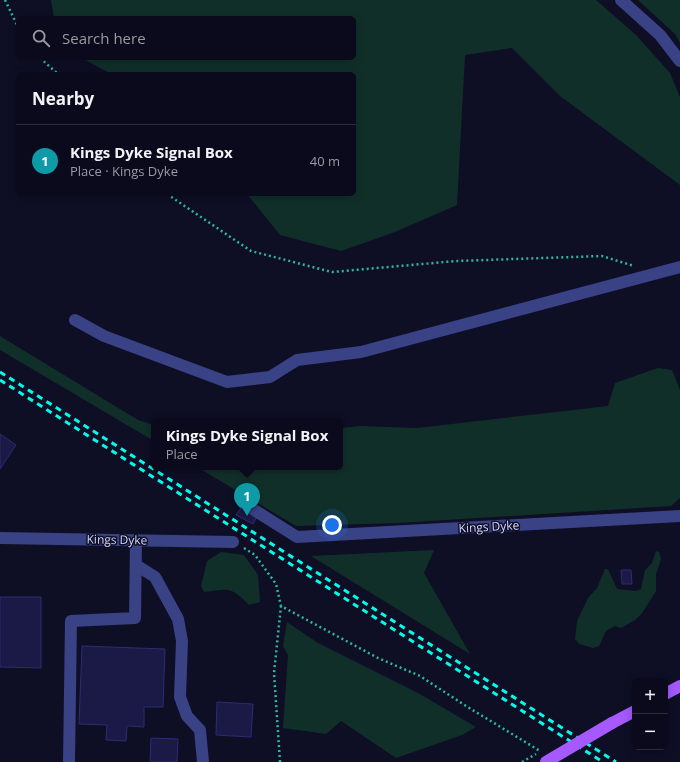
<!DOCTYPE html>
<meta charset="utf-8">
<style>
body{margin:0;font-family:"Open Sans",sans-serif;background:#131325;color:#f1f3f6}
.controls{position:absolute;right:12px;bottom:12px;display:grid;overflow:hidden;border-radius:6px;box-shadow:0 2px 10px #0003}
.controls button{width:36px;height:36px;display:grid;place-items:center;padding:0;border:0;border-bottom:1px solid #2a2b3b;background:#0a0a1c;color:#f1f3f6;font:20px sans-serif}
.you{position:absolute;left:332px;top:525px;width:14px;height:14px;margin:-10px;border:3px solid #fff;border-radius:50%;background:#1a73e8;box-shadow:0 0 0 6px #1a73e833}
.badge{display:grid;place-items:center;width:26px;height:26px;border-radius:50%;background:#2563eb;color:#fff;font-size:13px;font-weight:700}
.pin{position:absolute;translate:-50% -33px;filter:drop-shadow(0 1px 2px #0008)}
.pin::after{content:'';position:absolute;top:21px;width:14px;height:12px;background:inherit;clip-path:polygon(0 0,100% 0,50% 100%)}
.popup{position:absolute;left:151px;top:418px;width:192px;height:52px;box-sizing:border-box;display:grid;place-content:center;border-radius:6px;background:#0a0a1c;filter:drop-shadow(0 1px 3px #0005);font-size:13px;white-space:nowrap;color:#999aa3}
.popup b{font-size:15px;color:#f1f3f6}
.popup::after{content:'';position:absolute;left:50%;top:100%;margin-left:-8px;border:8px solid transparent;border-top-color:#0a0a1c}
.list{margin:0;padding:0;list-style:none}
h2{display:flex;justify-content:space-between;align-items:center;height:52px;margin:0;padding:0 16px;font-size:17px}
h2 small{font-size:13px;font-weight:400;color:#999aa3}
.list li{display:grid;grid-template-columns:26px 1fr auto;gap:12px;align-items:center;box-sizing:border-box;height:72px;padding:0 16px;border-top:1px solid #2a2b3b}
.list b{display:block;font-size:15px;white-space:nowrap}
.list p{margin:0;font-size:13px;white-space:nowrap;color:#999aa3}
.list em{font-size:13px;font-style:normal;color:#999aa3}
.icon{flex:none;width:22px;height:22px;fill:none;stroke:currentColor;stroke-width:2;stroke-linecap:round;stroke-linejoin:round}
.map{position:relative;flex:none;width:680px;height:762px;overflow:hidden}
.search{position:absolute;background:#0a0a1c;box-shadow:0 2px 10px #0003;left:16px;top:16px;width:340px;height:44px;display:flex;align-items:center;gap:10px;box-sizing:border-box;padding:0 14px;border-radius:6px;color:#999aa3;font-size:15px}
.panel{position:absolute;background:#0a0a1c;box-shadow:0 2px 10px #0003;left:16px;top:72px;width:340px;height:124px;border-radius:6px}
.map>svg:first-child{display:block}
.green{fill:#112f29}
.building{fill:#1b1a46;stroke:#2e2b73}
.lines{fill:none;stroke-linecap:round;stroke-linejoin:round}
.path{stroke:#2db999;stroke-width:2.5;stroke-dasharray:2 3;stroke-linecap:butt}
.minor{stroke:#384285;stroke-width:12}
.major{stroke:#a559ff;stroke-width:12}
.rail{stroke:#00fdec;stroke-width:3;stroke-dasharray:6 5;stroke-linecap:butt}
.path-bridge{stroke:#2db999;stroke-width:2.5;stroke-dasharray:2 3;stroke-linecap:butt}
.major-bridge{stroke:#a559ff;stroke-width:12}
.labels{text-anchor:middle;stroke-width:3;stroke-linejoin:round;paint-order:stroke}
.street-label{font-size:12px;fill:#d2d5ff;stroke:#0e0e25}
</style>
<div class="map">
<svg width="680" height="762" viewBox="0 0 680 762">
<rect width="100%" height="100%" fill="#0e0e25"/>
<g class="green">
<path d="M51,0H596L636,35L670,73L680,97V185L560,96L512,48L465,55L457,205L395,232L341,251L280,235L247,194H354V74H111L82,58H354V18H54Z"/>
<path d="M638,0H680V43L675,34Z"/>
<path d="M0,336L138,420L154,425V441L0,350Z"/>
<path d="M658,368L672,370L680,390V498L671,506L398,523L296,526L197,467H340V428L361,426L417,428L608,406L615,383Z"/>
<path d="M434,550L424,573L470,654L311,556Z"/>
<path d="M656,551L659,552L661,559L656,574V591L642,613L635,620L621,628L615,626L606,631L599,646L593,648L579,644L575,639L577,621L588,598L597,588L605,569H608L617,589L636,591L641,589L645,570L652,563Z"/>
<path d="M221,552L244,555L258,575L260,602L249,605C230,586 230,589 204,592L201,586L207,561Z"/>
<path d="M287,622L318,643L420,694L476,727L462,735L396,758L341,721L326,734L283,728L288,655L283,646Z"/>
</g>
<g class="building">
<path d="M0,434L16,445L0,469Z"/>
<path d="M241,508L257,517L253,524L236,515Z"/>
<path d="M621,570H631L632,584H622Z"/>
<path d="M0,597H41V668L0,667Z"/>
<path d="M82,646L165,649L163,707H144V727L127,726L126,741L106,740L107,725L79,724Z"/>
<path d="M217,702L253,704L251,737L216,735Z"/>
<path d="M151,738L178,739L177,762H150Z"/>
</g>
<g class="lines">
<g class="path">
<path d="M5,0L18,27"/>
<path d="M40,58L58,74"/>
<path d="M167,194L251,251L332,272L456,261L602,256L634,266"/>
<path d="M244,548L255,555L276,584L281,606L378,658L420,676L466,706L540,751"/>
<path d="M280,762L274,673L281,606"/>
</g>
<g class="minor">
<path d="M621,0L660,35L680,61"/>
<path d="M75,320L104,336L227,382L270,377L297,360L361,352L680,267"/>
<path d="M243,503L297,537L680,516"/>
<path d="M0,538L233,542"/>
<path d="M136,565L155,577L178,619L182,641L180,697L187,716L200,730L203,762"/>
<path d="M69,762L71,621L135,618L136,540"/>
</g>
<g class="major">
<path d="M665,694L680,686"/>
<path d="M612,723L635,711"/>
</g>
<g class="rail">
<path d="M0,372L616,762"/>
<path d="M0,380L603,762"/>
</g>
<path class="path-bridge" d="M522,762L536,754"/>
<path class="major-bridge" d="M546,762L612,723"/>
</g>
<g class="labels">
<g class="street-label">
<text transform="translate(489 527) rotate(-3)" y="4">Kings Dyke</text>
<text transform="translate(117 540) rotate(1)" y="4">Kings Dyke</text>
</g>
</g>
</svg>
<div class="controls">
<button>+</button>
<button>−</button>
</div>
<div class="you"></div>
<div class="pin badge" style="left:247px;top:516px;background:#0f9aa8">1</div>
<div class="popup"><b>Kings Dyke Signal Box</b>Place</div>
<div class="search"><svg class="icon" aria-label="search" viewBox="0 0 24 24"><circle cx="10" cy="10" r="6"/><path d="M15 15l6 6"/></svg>Search here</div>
<section class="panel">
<h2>Nearby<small></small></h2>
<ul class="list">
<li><span class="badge" style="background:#0f9aa8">1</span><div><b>Kings Dyke Signal Box</b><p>Place · Kings Dyke</p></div><em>40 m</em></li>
</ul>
</section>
</div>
